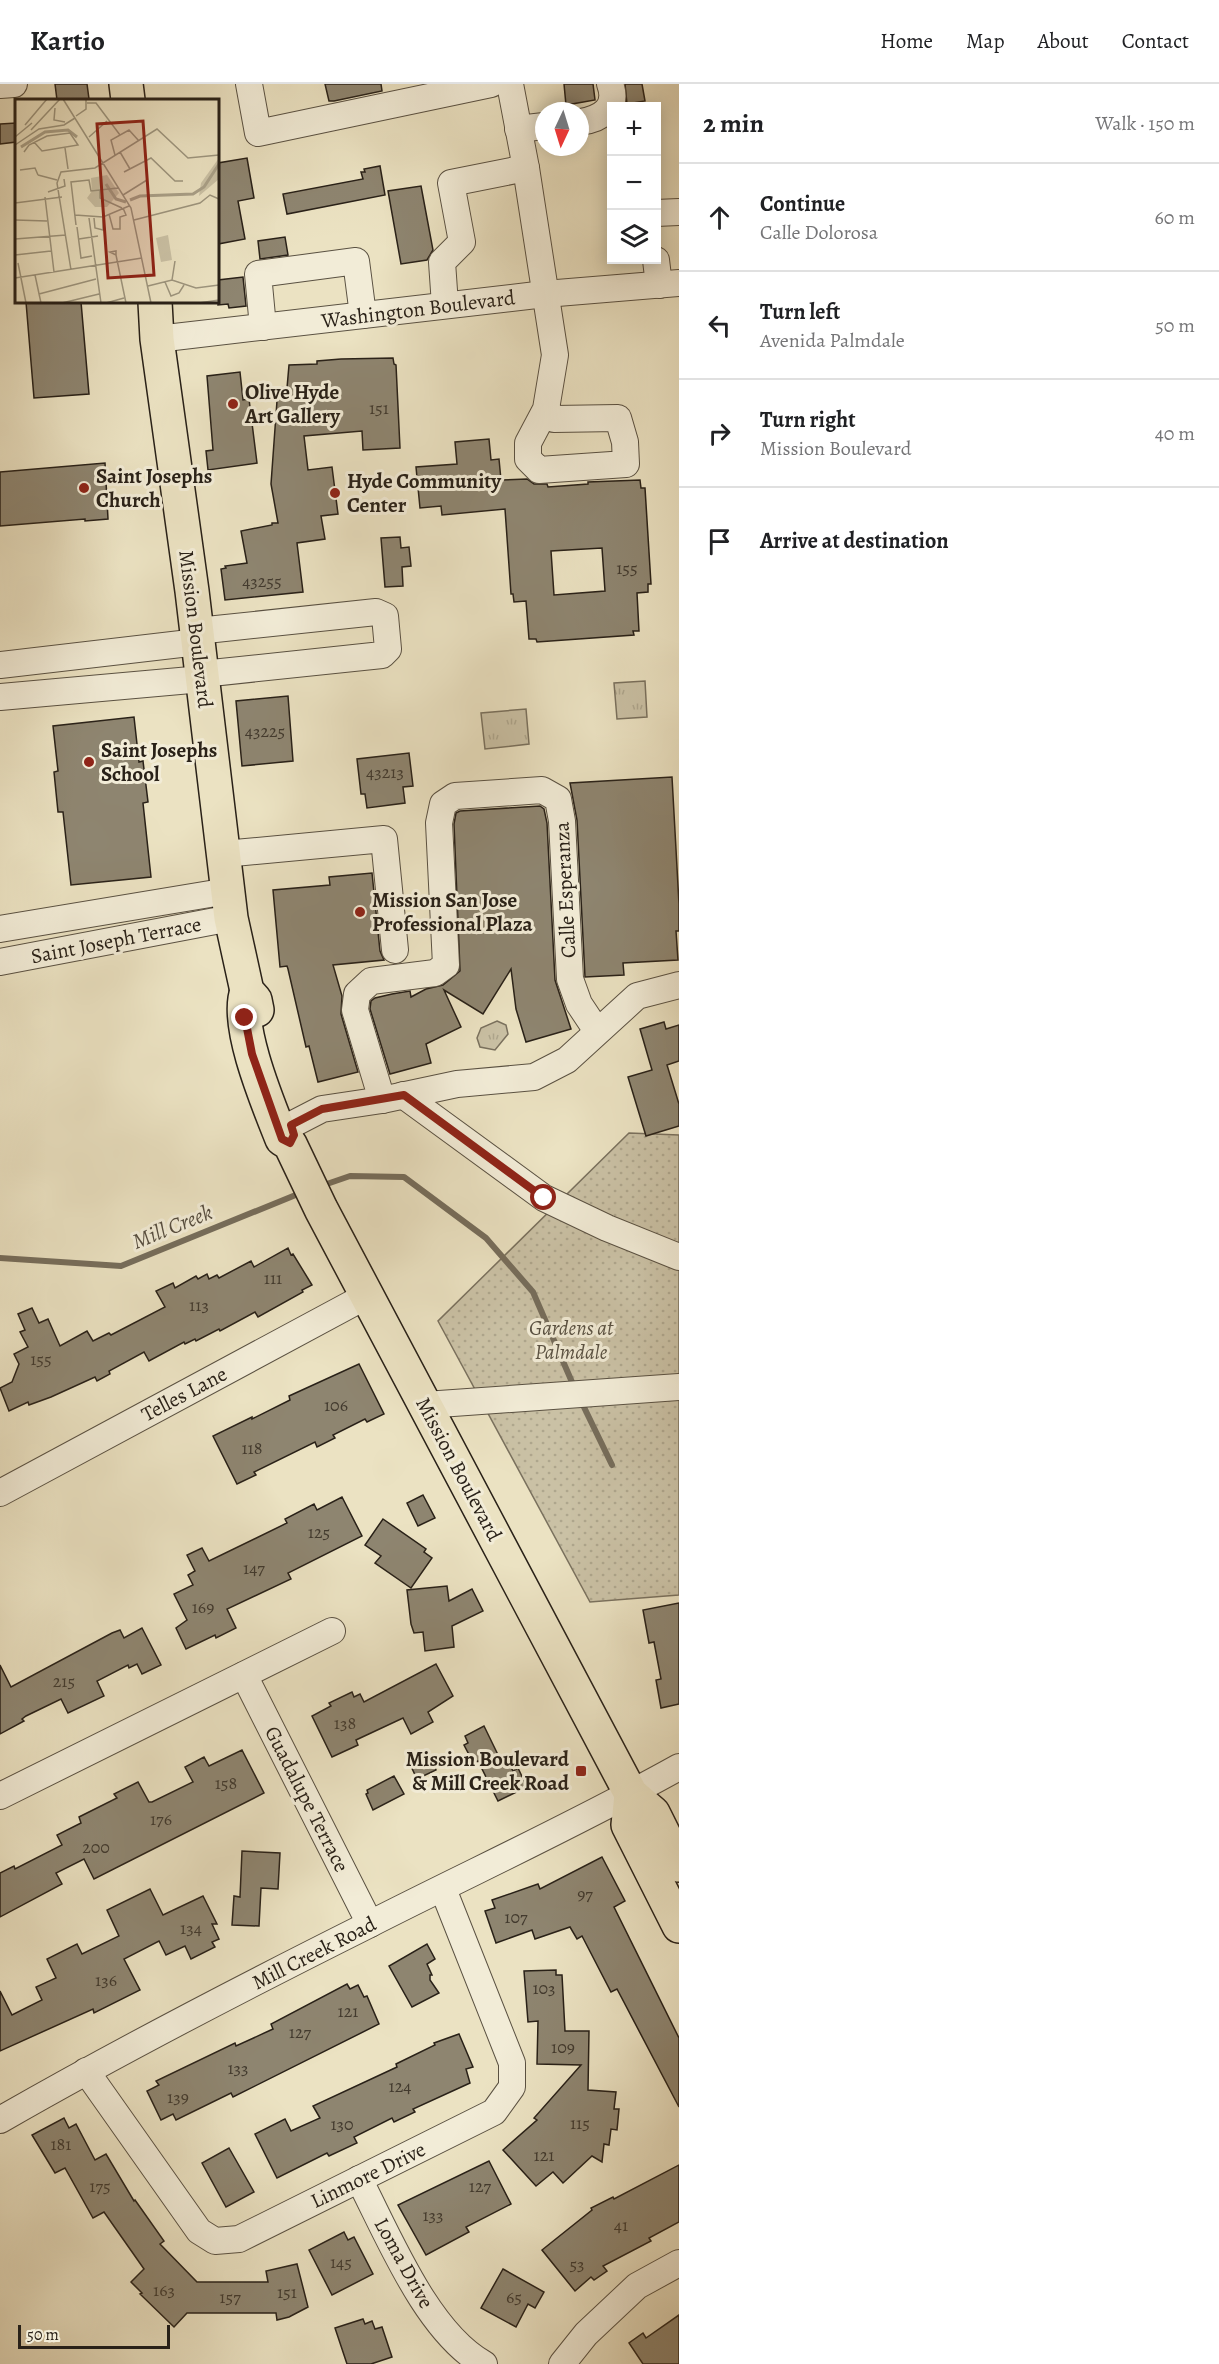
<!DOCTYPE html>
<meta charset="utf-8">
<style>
body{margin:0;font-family:Alegreya,serif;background:#f2f2f2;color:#202124}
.controls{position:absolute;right:18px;top:18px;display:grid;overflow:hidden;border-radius:0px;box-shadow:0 3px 15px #0003}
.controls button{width:54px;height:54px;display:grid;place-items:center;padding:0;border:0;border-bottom:2px solid #e0e0e0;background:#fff;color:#202124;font:30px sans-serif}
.compass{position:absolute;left:535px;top:18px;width:54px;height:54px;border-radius:50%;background:#fff;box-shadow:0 3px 15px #0003;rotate:184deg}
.scale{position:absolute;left:18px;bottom:15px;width:152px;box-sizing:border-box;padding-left:6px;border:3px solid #292118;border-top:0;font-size:16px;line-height:21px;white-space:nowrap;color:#292118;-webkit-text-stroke:4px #f2ecd7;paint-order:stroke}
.stop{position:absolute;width:18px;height:18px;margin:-14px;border:4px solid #8f2418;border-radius:50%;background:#fff}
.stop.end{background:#8f2418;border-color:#fff;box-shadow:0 2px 6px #0008}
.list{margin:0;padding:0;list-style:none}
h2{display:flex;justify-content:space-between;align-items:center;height:78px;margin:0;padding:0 24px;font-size:26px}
h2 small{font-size:20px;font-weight:400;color:#757577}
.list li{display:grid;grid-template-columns:39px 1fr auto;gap:18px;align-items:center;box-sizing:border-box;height:108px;padding:0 24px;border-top:2px solid #e0e0e0}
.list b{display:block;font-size:22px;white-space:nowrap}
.list p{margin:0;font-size:20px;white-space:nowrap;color:#757577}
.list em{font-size:20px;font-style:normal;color:#757577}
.icon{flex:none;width:33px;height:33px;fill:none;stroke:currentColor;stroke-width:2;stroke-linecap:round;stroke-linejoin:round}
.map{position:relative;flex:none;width:679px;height:2280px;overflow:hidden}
header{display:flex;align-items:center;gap:36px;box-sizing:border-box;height:84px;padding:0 30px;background:#fff;border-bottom:2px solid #e0e0e0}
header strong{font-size:28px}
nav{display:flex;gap:33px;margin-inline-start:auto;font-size:21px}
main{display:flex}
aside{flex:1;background:#fff}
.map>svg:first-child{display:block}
.grass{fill:url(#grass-tufts);stroke:#7a715e;stroke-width:1.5}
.garden{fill:url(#garden-dots);stroke:#7a715e;stroke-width:1.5}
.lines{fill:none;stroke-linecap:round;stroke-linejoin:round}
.stream{stroke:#766d5b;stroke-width:6}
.building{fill:#8e8570;stroke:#292118;stroke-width:1.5;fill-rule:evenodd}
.minor-casing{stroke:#5a5142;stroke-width:28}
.major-casing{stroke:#292118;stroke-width:36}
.minor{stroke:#f2ecd7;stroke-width:26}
.major{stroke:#ebe2c2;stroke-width:33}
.route{stroke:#8f2418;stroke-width:8}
.poi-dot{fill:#8f2418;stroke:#f2ecd7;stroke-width:2}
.labels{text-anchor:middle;stroke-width:6;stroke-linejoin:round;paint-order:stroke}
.number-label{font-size:18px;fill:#423a2e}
.street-label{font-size:21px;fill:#292118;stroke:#f2ecd7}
.poi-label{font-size:21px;font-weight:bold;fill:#292118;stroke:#f2ecd7;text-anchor:start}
.park-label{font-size:21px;font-style:italic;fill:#595142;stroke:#f2ecd7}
.water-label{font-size:22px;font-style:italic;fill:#564d3f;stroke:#f2ecd7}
.inset-river{fill:none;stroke:#a9a088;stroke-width:3}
.inset-road{fill:none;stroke:#9d957e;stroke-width:1.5}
.view{fill:#8f2418;fill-opacity:0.15;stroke:#8f2418;stroke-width:3}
.inset-edge{fill:none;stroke:#292118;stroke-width:3}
</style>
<header>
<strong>Kartio</strong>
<nav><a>Home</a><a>Map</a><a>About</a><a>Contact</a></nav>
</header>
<main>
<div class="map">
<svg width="679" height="2280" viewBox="0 0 679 2280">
<defs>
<pattern id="grass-tufts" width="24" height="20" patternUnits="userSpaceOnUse" patternTransform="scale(1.5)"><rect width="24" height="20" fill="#cac1a5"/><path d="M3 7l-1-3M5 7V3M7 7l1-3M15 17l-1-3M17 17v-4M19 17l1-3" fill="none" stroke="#aea68d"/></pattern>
<pattern id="garden-dots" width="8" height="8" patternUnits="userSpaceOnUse" patternTransform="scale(1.5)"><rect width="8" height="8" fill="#cac1a5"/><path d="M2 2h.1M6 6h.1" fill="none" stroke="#aea68d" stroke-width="1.8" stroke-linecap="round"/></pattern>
</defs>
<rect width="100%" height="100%" fill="#ebe2c2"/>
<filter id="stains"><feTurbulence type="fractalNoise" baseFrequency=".00333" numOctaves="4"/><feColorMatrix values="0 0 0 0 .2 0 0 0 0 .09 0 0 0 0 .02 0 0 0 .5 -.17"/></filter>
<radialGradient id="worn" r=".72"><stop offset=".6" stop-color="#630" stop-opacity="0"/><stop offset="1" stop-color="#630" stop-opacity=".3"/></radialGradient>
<g class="grass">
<path d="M645,597L647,633L617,635L614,599Z"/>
<path d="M526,625L529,660L485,665L481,629Z"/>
<path d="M497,937L506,941L508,950L495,966L480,963L477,954L481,944Z"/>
</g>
<path class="garden" d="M629,1049L679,1051V1511L590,1518L438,1237Z"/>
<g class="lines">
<g class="stream">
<path d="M321,1102L350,1092L404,1093L486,1154L533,1208L575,1305"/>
<path d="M0,1174L121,1182L303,1108"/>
<path d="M581,1317L612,1381"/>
</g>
</g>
<g class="building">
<path d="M55,0H87L89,15L57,16Z"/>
<path d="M325,0H381L382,7L334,17H329Z"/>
<path d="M564,0H593L595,16L566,21Z"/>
<path d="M625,0H642L645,17L627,20Z"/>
<path d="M16,39V58L0,60V40Z"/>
<path d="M247,74L254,114L238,117L245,155L218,160V79Z"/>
<path d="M380,82L385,111L287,130L283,110L363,95L361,88H365L364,85Z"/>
<path d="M421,102L433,166L427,176L401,180L388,107Z"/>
<path d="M285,153L288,171L260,175L258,157Z"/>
<path d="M243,193L246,222L229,224L228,220L218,221V196Z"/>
<path d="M26,218H81L89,310L34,314Z"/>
<path d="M393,274L394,280L396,281L400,364L363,366L362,347L304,352L308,386L332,383L338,430L321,432L325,455L297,459L303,508L225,516L221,485L226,484L225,482L247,479L241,447L272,441V439H278L271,400L278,303L287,304L289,281L317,280V277L341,275Z"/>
<path d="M240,288L243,316L249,315L257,379L208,386L206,367L213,366L207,292Z"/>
<path d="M489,355L491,376L499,375L501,396L527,395L534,400H547L548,403L588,400V398L640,396L641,404H645L651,500H648V508L637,509L639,547H633L634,551L537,558L536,555H529L526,517L514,518L513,510H511L505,425L442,431L441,422L420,424L416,383L457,380L455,358ZM602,464L605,507L554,511L551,467Z"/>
<path d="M105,379L108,435L85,437V435L0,442V388Z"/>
<path d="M400,453L401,464L409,463L411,482L402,483L403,502L385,503L381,454Z"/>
<path d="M288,612L293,677L242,682L236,617Z"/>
<path d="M134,633L139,678L143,677L148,718L143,719L151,793L71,801L63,728H58L54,688L58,687L53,642Z"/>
<path d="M409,669L413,702L403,703L405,719L367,724L365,710H361L357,675Z"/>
<path d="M672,693L679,820V847H676L678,876L623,879L624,891L585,893L577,736L570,699Z"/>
<path d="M540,722L544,725L547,739L555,896L571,945L526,958L516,925L511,885L483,930L444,906L461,943L426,960L431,979L390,990L370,925L371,917L375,914L392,910L410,907L411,913L426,905L443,901L460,887L454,740L456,729L460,727Z"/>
<path d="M372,789L380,867L384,876L333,881L342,912L341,930L358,988L318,998L309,962L306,963L288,885L287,882L280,883L273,806L330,801L329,793Z"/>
<path d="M664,938L666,945L679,941V977L667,981L679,1020V1042L646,1052L628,993L652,986L640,945Z"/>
<path d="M288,1164L291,1171L293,1170L312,1201L302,1206L303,1208L258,1233L255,1228L220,1247L219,1245L196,1257L195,1255L185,1260L184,1258L149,1277L144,1268L109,1287L110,1290L97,1297L95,1293L51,1313L29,1321L28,1318L9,1327L0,1304L12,1298L19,1280L14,1270L28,1263L20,1248L25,1246L18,1230L32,1224L39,1239L48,1235L60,1262L87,1247L93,1257L109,1249L111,1251L165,1223L156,1207L173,1199L175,1204L196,1192L198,1195L207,1190L209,1195L217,1191L219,1194L251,1177L254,1183Z"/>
<path d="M359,1280L384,1330L367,1338L365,1335L333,1351L335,1354L317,1363L315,1358L254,1388L256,1391L237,1400L213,1352L252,1333V1335L290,1316L289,1312Z"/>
<path d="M423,1411L435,1434L418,1442L407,1419Z"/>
<path d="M342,1413L362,1452L288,1489L291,1495L227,1525L236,1544L216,1554L215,1551L186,1565L176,1544L187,1536L174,1510L193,1501L188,1491L195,1487L187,1471L202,1464L209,1477L287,1439L285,1435L314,1420L317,1426Z"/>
<path d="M383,1435L426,1465L424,1468L432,1474L411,1504L375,1479L381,1472L365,1461Z"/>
<path d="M447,1502L449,1517L472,1505L483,1527L452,1542L454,1563L425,1567L423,1548L414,1549L411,1540L407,1506Z"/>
<path d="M679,1519V1620L661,1624L656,1596L661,1595L654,1558L649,1559L643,1526Z"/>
<path d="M142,1544L161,1581L142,1590L137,1580L129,1584L128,1581L97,1597L104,1612L68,1629L61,1615L26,1632L22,1635L24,1637L0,1650V1581L11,1603L112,1549L120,1546L124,1554Z"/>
<path d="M436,1580L453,1612L428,1628L433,1638L411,1650L403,1634L356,1656L358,1661L332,1673L312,1632L331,1622L329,1619L352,1608L354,1613L360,1610L364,1618Z"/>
<path d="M484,1642L502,1679L507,1676L513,1687L518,1684L527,1703L498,1717L478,1677L474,1680L464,1661L468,1659L465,1652Z"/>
<path d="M242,1666L264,1709L94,1795L84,1775L56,1789L62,1800L0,1833V1789L14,1782L15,1785L62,1761L57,1751L81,1739L79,1733L117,1714L114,1710L138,1698L149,1718H152L193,1698L185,1683L204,1673L209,1682Z"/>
<path d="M429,1669L436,1686L417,1695L409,1678Z"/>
<path d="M394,1692L404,1710L373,1726L366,1710L368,1709L367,1706Z"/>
<path d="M242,1767L280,1769L278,1805L261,1804L259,1842L232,1841L234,1812L240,1813Z"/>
<path d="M602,1773L625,1817L614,1823L679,1954V2023L617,1905L611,1908L582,1852L577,1855L570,1843L535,1855L532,1846L496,1859L485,1827L495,1824L492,1816L538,1800L540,1805Z"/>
<path d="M150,1805L163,1831L203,1812L217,1840H212L219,1855L212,1858L215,1863L191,1875L185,1862L166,1871L159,1857L124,1875L140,1906L94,1929L93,1925L0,1967V1907L12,1931L42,1916L36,1903L56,1894L47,1875L77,1860L82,1870L119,1852L107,1826Z"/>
<path d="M427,1860L435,1875L427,1880L432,1891H430V1896L439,1909L412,1923L389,1882Z"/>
<path d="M556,1886V1891H562L565,1947H589L588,2006L616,2008L614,2025H619L617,2046L611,2045L609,2061L604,2060L602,2078L592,2072L563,2099L553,2088L536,2102L503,2066L537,2036L534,2034L581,1981L537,1980L538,1937L528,1938L524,1887Z"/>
<path d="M347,1900L350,1905L358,1901L364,1913L367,1912L379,1940L233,2013L231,2009L176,2036L173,2030L161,2036L147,2007L159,2001L156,1997L235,1959L236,1962L273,1945L271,1940Z"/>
<path d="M459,1950L473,1983L466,1985L470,1999L413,2025L415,2028L394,2038L392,2034L354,2053L357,2059L329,2072L327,2069L277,2094L255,2050L285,2035L291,2047L320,2034L313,2022L397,1983L396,1980L435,1961L434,1959Z"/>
<path d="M64,2034L69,2044L76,2040L95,2076L106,2070L134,2117L135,2116L164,2157L160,2160L197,2198H268L266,2187L297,2180L308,2223L289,2233L277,2236L276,2229H187L174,2243L140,2210L142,2209L131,2198L144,2185L104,2128L93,2134L65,2084L55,2089L32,2051Z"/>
<path d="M229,2064L254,2108L226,2123L202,2079Z"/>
<path d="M489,2077L511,2120L466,2143L469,2148L426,2171L398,2121Z"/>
<path d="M679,2081V2138L649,2154L651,2157L603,2182L607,2187L594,2196L591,2193L575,2207L542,2166L592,2126L591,2124L613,2113L614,2115Z"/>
<path d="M344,2148L348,2156L354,2153L373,2190L332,2211L309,2166Z"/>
<path d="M503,2185L544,2208L535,2224L528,2220L516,2243L481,2224Z"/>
<path d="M679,2231V2280H643L629,2259L643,2249L646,2254Z"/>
<path d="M363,2235L365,2240L372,2237L375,2245L382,2243L392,2273L371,2280H347L335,2244Z"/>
</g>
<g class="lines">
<g class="minor-casing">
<g id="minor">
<path d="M249,0L258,49L491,0"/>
<path d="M510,0L526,84L555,271L546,325L554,335L618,334L625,358L626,380L539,386L528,375V359L546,325"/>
<path d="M0,1L14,0"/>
<path d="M580,38C601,35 619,24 610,0"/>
<path d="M518,45L544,42"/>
<path d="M656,129L679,128"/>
<path d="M656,176L659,201"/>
<path d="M445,221L442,178L462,158L451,99L526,84"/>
<path d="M263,243L258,190L356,177L363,231"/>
<path d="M157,255L545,210L679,199"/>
<path d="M197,547L376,528L385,532L388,565L382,571L202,590"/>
<path d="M0,581L198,558"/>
<path d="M0,613L202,595"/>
<path d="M224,770L384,755L395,866"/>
<path d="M0,845L228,807"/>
<path d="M0,878L231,834"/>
<path d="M403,1011L544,1114L607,1144L679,1173"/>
<path d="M382,1016L355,926L357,910L371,897L435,889L446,881L439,739L443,720L455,712L542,706L558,715L562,737L570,895L579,920L597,947"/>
<path d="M291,1041L322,1025L382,1016L457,1000L534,993L567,976L637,912L679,901"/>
<path d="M425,1321L679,1303"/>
<path d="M0,1409L368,1211"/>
<path d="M244,1591L370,1840"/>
<path d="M0,1712L332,1547"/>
<path d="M86,1987L199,2147L215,2157L239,2155L494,2028L512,2003V1979L443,1805"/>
<path d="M0,2036C120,1967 244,1903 368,1841C472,1788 577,1740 679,1683"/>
<path d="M359,2095C389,2153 427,2248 484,2280"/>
<path d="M562,2280L586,2250L637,2202L679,2179"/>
</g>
</g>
<g class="major-casing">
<g id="major">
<path d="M126,0L128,16"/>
<path d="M155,218L157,255L192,507L231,834L247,907L255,916L257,926"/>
<path d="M247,907C234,940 269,1022 282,1055L290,1060L321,1125L631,1710L653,1729L679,1781"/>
<path d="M631,1710L628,1741L679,1842"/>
</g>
</g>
<use href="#minor" class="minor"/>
<use href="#major" class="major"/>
</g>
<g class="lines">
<path class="route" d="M245,934L252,970L282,1055L290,1059L294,1051L291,1041L322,1025L404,1011L544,1114"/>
</g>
<g class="poi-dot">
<circle cx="233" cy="320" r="6"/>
<circle cx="84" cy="404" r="6"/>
<circle cx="335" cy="409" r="6"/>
<circle cx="89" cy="678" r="6"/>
<circle cx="360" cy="828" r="6"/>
<rect x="575" y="1681" width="12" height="12" rx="3"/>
</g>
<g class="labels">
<g class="number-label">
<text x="379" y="330">151</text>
<text x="627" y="490">155</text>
<text x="262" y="503">43255</text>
<text x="265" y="653">43225</text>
<text x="385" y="694">43213</text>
<text x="273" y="1200">111</text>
<text x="199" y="1227">113</text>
<text x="41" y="1281">155</text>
<text x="336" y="1327">106</text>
<text x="252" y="1370">118</text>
<text x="319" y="1454">125</text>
<text x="254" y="1490">147</text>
<text x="203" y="1529">169</text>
<text x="64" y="1603">215</text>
<text x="345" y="1645">138</text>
<text x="226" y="1705">158</text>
<text x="161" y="1741">176</text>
<text x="96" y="1769">200</text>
<text x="585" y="1816">97</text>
<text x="516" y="1839">107</text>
<text x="191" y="1850">134</text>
<text x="106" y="1902">136</text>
<text x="544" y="1910">103</text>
<text x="348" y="1933">121</text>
<text x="300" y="1954">127</text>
<text x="563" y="1969">109</text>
<text x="238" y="1990">133</text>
<text x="400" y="2008">124</text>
<text x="178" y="2019">139</text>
<text x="580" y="2045">115</text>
<text x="342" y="2046">130</text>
<text x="61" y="2066">181</text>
<text x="544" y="2077">121</text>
<text x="100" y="2108">175</text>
<text x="480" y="2108">127</text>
<text x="433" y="2137">133</text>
<text x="621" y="2147">41</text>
<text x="341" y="2184">145</text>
<text x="577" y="2186">53</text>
<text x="164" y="2212">163</text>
<text x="287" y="2214">151</text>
<text x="230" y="2219">157</text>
<text x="514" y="2219">65</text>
</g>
<g class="street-label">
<text transform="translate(418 225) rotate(-7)" y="7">Washington Boulevard</text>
<text transform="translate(196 545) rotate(83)" y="7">Mission Boulevard</text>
<text transform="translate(565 806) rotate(-93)" y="7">Calle Esperanza</text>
<text transform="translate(116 856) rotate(-11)" y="7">Saint Joseph Terrace</text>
<text transform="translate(184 1310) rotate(-28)" y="7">Telles Lane</text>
<text transform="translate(459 1385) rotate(62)" y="7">Mission Boulevard</text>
<text transform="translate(307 1715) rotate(63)" y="7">Guadalupe Terrace</text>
<text transform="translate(314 1869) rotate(-27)" y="7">Mill Creek Road</text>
<text transform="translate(368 2091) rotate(-26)" y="7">Linmore Drive</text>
<text transform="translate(404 2179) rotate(61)" y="7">Loma Drive</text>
</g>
<g class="poi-label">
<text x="245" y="315">Olive Hyde<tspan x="245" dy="24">Art Gallery</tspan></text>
<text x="96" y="399">Saint Josephs<tspan x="96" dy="24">Church</tspan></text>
<text x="347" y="404">Hyde Community<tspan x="347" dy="24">Center</tspan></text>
<text x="101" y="673">Saint Josephs<tspan x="101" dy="24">School</tspan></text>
<text x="372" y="823">Mission San Jose<tspan x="372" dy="24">Professional Plaza</tspan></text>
<text x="569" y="1682" text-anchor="end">Mission Boulevard<tspan x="569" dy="24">&amp; Mill Creek Road</tspan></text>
</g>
<g class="park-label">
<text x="571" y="1251">Gardens at<tspan x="571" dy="24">Palmdale</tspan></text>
</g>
<g class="water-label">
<text transform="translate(172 1142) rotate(-22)" y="8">Mill Creek</text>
</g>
</g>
<g transform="translate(15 15)">
<rect width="204" height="204" fill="#ebe2c2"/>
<path d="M204,59V80L184,97L186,84Z" fill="#cac1a5"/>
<path d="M153,136L157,161L146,163L141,139Z" fill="#cac1a5"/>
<path d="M92,76L104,94L92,108H80L72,99L77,92L76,79Z" fill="#cac1a5"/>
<path class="inset-river" d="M6,48L30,33L53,31L62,38M91,85L101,100L111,103M115,101L125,97L178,95L189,88L204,65"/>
<path class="inset-road" d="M48,0L116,109L136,204M72,4H81L105,36M40,9L39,21L50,23M61,17L71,10V0M10,26L32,0M16,31L45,0M0,38L17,24M74,38L92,22M0,46L24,30L49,26L60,19M50,49L53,70M9,53L14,46L32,37L55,34L63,46L27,52L19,43M105,53L115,70M100,56L96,41L114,31L124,42M5,71L20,69L23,76M109,73L136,59L160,82H168M23,76L42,81M85,91V99L107,109M33,93L50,87L49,80M108,96L132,81M30,98L39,173M0,104L47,98M94,115L98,130H105V118L111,116L108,109M60,116L88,118L114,107M74,119L86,204M79,119L80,129L88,131V118M0,121L32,122M119,121L185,104L195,96L204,100M61,126L56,83L74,81L76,92L103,89M62,128L66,159L77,157M0,140L51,136M64,140L83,137M0,156L36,152M101,156V152L95,153L101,156L111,204M3,164L11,204M56,171L42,84L46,73L80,69L142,30L173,59L204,56M20,176L26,204M0,179L127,159M157,181L160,162M150,183L156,197L164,194L169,186M133,187L157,181L181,189L204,186M24,195L81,180M47,204L84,195M91,204L109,199M184,204L204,201"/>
<path class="view" d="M128,22L139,176L93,179L82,25Z"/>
<rect width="204" height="204" class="inset-edge"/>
</g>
<rect width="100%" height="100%" filter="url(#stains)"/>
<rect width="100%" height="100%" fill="url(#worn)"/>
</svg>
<div class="controls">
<button>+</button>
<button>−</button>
<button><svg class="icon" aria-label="layers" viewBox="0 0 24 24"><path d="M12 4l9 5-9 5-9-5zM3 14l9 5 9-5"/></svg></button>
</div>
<svg class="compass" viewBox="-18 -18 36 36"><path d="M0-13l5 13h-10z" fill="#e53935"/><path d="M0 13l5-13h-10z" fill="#757577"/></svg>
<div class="scale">50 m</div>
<div class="stop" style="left:544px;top:1114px"></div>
<div class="stop end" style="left:245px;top:934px"></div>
</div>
<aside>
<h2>2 min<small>Walk · 150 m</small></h2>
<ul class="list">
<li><svg class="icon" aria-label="ahead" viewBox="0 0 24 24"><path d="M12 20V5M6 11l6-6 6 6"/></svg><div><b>Continue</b><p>Calle Dolorosa</p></div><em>60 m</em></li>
<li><svg class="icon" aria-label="left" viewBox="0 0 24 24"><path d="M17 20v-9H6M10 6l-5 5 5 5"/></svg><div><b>Turn left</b><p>Avenida Palmdale</p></div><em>50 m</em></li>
<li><svg class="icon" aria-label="right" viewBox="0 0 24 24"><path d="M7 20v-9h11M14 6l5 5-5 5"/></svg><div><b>Turn right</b><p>Mission Boulevard</p></div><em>40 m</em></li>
<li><svg class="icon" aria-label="arrive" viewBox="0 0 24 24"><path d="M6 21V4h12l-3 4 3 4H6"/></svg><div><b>Arrive at destination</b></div></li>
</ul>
</aside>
</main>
